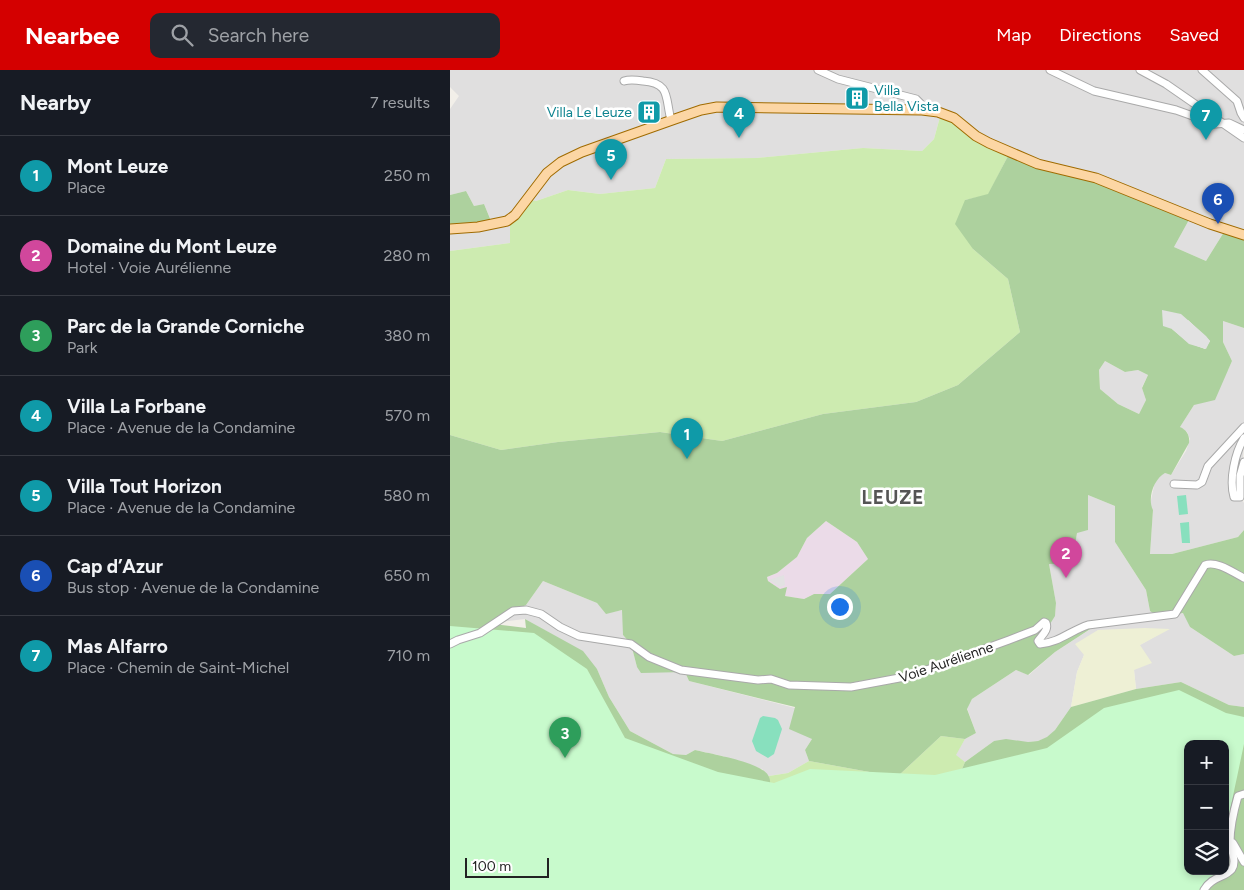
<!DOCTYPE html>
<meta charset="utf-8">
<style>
body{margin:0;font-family:Figtree,sans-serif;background:#242831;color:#f1f3f6}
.controls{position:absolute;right:15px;bottom:15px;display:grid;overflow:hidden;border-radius:10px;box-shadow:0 2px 8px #0003}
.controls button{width:45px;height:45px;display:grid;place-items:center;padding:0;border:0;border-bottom:1px solid #363941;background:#171b24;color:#f1f3f6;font:25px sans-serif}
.scale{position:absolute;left:15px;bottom:12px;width:84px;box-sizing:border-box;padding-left:5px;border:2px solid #222;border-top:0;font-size:14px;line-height:18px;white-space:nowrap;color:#222;-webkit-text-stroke:4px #fff;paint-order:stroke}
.you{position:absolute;left:389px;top:536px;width:18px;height:18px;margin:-12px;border:4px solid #fff;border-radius:50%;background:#1a73e8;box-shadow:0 0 0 8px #1a73e833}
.badge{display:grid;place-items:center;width:32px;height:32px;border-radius:50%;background:#d40000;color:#fff;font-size:16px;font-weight:700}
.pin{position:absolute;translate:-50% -41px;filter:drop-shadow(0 1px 2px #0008)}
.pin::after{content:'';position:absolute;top:26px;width:18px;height:15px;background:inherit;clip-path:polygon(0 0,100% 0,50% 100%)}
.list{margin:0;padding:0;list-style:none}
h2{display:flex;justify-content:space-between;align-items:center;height:65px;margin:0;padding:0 20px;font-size:21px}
h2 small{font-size:16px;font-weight:400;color:#9ea1a6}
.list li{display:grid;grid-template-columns:32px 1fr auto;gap:15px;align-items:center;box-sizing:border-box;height:80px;padding:0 20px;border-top:1px solid #363941}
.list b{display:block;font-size:19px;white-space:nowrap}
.list p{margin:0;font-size:16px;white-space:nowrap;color:#9ea1a6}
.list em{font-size:16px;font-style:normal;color:#9ea1a6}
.icon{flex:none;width:28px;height:28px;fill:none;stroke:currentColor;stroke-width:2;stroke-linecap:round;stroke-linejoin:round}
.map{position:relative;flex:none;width:794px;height:820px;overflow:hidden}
header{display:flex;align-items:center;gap:30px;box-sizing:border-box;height:70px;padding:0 25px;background:#d40000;color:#fff}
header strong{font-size:24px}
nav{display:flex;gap:28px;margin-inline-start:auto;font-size:18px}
.search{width:350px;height:45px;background:#242831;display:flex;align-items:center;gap:12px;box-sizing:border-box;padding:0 18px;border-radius:10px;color:#9ea1a6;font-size:19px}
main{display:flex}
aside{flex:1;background:#171b24}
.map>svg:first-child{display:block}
.residential{fill:#e0dfdf}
.industrial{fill:#ebdbe8}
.farmland{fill:#eef0d5}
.grass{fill:#cdebb0}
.forest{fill:#add19e;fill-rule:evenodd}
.park{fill:#c8facc}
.pitch{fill:#88e0be}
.parking{fill:#e2e2e2}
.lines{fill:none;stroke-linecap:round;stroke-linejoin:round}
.minor-casing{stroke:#a9a9a9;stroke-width:9}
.major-casing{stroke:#a06b00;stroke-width:11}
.minor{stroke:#fff;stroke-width:7}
.major{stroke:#fcd6a4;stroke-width:9}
.labels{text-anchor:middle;stroke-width:5;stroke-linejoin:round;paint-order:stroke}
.culture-label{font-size:14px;fill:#0d838f;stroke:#fff;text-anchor:start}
.street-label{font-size:14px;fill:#222;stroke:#fff}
.district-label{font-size:19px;font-weight:bold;letter-spacing:1px;fill:#555;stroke:#fff}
</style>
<header>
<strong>Nearbee</strong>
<div class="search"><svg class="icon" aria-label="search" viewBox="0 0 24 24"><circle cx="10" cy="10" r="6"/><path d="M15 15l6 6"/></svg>Search here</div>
<nav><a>Map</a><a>Directions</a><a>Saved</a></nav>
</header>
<main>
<aside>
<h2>Nearby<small>7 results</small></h2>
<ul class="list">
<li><span class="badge" style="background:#0f9aa8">1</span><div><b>Mont Leuze</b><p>Place</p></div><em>250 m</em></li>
<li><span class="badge" style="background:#d1479c">2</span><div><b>Domaine du Mont Leuze</b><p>Hotel · Voie Aurélienne</p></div><em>280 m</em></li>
<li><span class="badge" style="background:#2e9e5b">3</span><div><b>Parc de la Grande Corniche</b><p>Park</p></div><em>380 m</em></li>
<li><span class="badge" style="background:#0f9aa8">4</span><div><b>Villa La Forbane</b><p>Place · Avenue de la Condamine</p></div><em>570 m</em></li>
<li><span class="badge" style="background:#0f9aa8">5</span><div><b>Villa Tout Horizon</b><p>Place · Avenue de la Condamine</p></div><em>580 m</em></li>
<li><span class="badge" style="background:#1a4fb4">6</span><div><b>Cap d’Azur</b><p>Bus stop · Avenue de la Condamine</p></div><em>650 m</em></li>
<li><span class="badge" style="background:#0f9aa8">7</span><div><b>Mas Alfarro</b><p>Place · Chemin de Saint-Michel</p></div><em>710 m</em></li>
</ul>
</aside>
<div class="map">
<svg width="794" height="820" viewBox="0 0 794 820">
<rect width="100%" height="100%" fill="#f2efe9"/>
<g class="residential">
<path d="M0,0H794V168L774,162L756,191L724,177L740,148L636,109L600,102L558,86L537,77L490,47L484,69L472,81L413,78L307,88L216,89L205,118L150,124L118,120L86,131L60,173L0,181V162L44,157L34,134L24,136L16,121L0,125V39L9,26L0,17Z"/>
<path d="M773,251L794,258V374L790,427L794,433V460L788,467L722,484H700L703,440L700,435L705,411L708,406L715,403L721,405L736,381L740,369L737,362L730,357L744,335L778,300L782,291L773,272Z"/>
<path d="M655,291L675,302L688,300L698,305L692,317L696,330L689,344L668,334L650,319L649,300Z"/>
<path d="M638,425L665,436V472L696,520L700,541L725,544L734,543L740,557L784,586L794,584V637L779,635L731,612L686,619L684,600L690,575L718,559L648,560L634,585L627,602L621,637L605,660L597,668L588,671L578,672L544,671L515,692L505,685L515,669L526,663L517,638L522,629L566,600L579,605L605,582L647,555L590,574L597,556L605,545L606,533L599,494L622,492L627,462L638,460Z"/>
<path d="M93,511L147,533L156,543L173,540V565L181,574L187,597L235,602L239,611L345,638L362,669L355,680L359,691L338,703L319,706L312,699L272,686L245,680L236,685L223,684L180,661L159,627L147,599L103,565L75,549L42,553L76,535Z"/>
</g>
<path class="industrial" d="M376,451L407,472L418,489L380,524H364L354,529L335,526L330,519L318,511L317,507L327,503L347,487L357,468Z"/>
<path class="farmland" d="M695,558L720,559L690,575L702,593L684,600L686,619L621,637L627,602L634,585L625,574L648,560Z"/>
<g class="grass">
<path d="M490,47L503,53L537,77L558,86L538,125L515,130L523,179L558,209L570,262L508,315L466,332L373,344L272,371L210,362L108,372L51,380L0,365V181L60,173V153L81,130L86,131L118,120L150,124L205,118L216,89L307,88L413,78L472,81L484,69Z"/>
<path d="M491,666L515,669L506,685L515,692L485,762L320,720L319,706L338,703L359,691L447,707Z"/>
</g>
<g class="forest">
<path d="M558,86L600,102L636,109L740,148L724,177L756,191L774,162L794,168V258L773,251V272L782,291L765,330L744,335L730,357C737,360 740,366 739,373L721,405L715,403C704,409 697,428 703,440L700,484H722L788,467L794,460V584L784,586L740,557L733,543L709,547L700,541L696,520L665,472V436L638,425V460L627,463L622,493L599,494L606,533L605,546L588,573L648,554L605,582L578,605L566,600L522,629L517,639L526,663L515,669L491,666L447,707L359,691L355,680L362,669L339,659L345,637L239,611L235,602L191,603L187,597L181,574L173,565L172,540L156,544L147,533L93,511L76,535L55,545L43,554L76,558L75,549L133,581L147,599L159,627L180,661L223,684L236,685L245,680C261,684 310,692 318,705C321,709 320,715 320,720L485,762L515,692L544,671L556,669L578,672L588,671L597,667L605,660L621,637L686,619L731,612L779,635L794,637V820H0V365L51,380L108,372L210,362L272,371L373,344L466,332L508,315L570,262L558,209L523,179L505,154L515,130L538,124ZM738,250L760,271L755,279L739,273L722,259ZM655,291L675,302L688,300L698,305L692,318L696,330L689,344L668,334L650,319L649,300ZM376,451L407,472L418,489L380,524H364L354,529L335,526L337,517L330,519L318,511L317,507L327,503L347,487L357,468ZM738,674H775V801H738Z"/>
<path d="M16,121L24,136L34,134L41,151L0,155V125Z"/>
</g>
<path class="park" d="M0,556L84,563L137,599L175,668L268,702L324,713L360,699L485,705L597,678L654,638L729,620L776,643L794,647V674L776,759L777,795L775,797V674H738V801H771L751,820H0Z"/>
<g class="pitch">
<path d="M736,425L738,444L729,445L727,426Z"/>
<path d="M739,452L740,473H732L730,453Z"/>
<path d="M313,646L325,648L328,650L332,659L324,684L318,688L306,681L302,671L310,648Z"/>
</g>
<g class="parking">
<path d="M712,240L731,244L756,266L760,271L756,279L739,274L722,259L713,256Z"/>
<path d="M334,505L335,515L330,517L319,510Z"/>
</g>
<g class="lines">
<g class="minor-casing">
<g id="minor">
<path d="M368,0L388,9L466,29L471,34L472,40"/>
<path d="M600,0L644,21L726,40L765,54L779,53L794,60"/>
<path d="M690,0L716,14L794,68"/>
<path d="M752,0L787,31L791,43L794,48"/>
<path d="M174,11C180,9 187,10 193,11C221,13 215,28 221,50"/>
<path d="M794,368C785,383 779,410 784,427H790V406L794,392"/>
<path d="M724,414L747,415L752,412L758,396L794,357"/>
<path d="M0,574L8,570L30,563L63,541L76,540L91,544L110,557L129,566L181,574L199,587L231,600L308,610L321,609L339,615L401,617L460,606L559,570L585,560L594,552L596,553C599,560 592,565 588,571L590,574C608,573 622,560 638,555L725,544L755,495C766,490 784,503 794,508"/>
<path d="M783,773L794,792"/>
<path d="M754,820C762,806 775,808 782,799C787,791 781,781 780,772C780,757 784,740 788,726L794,724"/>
</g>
</g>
<g class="major-casing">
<path id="major" d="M0,159L28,157L57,151L65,145L97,103L111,92L132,82L225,49L251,40L267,37L472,40L488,42L504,48L526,66L539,73L588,94L646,108L760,154L794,165"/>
</g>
<use href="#minor" class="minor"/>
<use href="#major" class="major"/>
</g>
<defs>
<g id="building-square" transform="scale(1.25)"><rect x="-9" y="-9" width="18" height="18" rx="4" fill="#0f9aa8" stroke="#fff"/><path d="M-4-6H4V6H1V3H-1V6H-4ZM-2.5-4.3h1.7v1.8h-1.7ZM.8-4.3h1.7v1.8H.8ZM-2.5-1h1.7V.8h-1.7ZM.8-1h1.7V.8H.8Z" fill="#fff"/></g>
</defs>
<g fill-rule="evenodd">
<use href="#building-square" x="407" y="28"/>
<use href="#building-square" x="199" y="42"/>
</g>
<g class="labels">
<g class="culture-label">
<text x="424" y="25">Villa<tspan x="424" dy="16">Bella Vista</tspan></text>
<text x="182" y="47" text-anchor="end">Villa Le Leuze</text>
</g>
<g class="street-label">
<text transform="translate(496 592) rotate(-19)" y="5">Voie Aurélienne</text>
</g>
<g class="district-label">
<text x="443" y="434">LEUZE</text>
</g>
</g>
</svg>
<div class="controls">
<button>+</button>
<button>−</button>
<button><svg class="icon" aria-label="layers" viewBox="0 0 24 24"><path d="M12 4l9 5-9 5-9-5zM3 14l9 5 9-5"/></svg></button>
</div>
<div class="scale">100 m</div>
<div class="you"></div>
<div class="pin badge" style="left:237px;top:389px;background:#0f9aa8">1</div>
<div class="pin badge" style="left:616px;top:508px;background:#d1479c">2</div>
<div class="pin badge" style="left:115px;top:688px;background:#2e9e5b">3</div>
<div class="pin badge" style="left:289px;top:68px;background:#0f9aa8">4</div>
<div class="pin badge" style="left:161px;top:110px;background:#0f9aa8">5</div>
<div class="pin badge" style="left:768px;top:154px;background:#1a4fb4">6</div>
<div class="pin badge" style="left:756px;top:70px;background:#0f9aa8">7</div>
</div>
</main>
